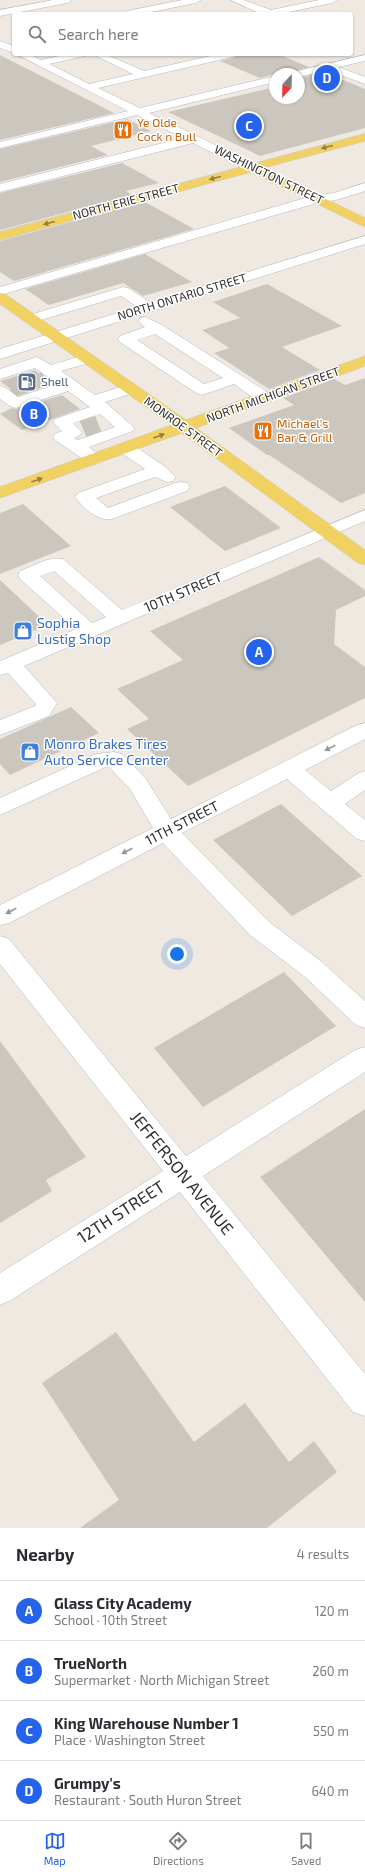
<!DOCTYPE html>
<meta charset="utf-8">
<style>
body{margin:0;font-family:"Exo 2",sans-serif;background:#f2f2f3;color:#2b2b33}
.compass{position:absolute;left:269px;top:68px;width:36px;height:36px;border-radius:50%;background:#fff;box-shadow:0 1px 3px #0004;rotate:202deg}
.you{position:absolute;left:177px;top:954px;width:14px;height:14px;margin:-10px;border:3px solid #fff;border-radius:50%;background:#1a73e8;box-shadow:0 0 0 6px #1a73e833}
.badge{display:grid;place-items:center;width:26px;height:26px;border-radius:50%;background:#2563eb;color:#fff;font-size:13px;font-weight:700}
.pin{position:absolute;translate:-50% -50%;border:2px solid #fff;box-shadow:0 1px 4px #0006}
.list{margin:0;padding:0;list-style:none}
h2{display:flex;justify-content:space-between;align-items:center;height:52px;margin:0;padding:0 16px;font-size:17px}
h2 small{font-size:13px;font-weight:400;color:#7c7c81}
.list li{display:grid;grid-template-columns:26px 1fr auto;gap:12px;align-items:center;box-sizing:border-box;height:60px;padding:0 16px;border-top:1px solid #e1e1e2}
.list b{display:block;font-size:15px;white-space:nowrap}
.list p{margin:0;font-size:13px;white-space:nowrap;color:#7c7c81}
.list em{font-size:13px;font-style:normal;color:#7c7c81}
.icon{flex:none;width:22px;height:22px;fill:none;stroke:currentColor;stroke-width:2;stroke-linecap:round;stroke-linejoin:round}
.map{position:relative;flex:none;width:365px;height:1528px;overflow:hidden}
.search{position:absolute;background:#fff;box-shadow:0 1px 3px #0004;left:12px;right:12px;top:12px;height:44px;display:flex;align-items:center;gap:10px;box-sizing:border-box;padding:0 14px;border-radius:4px;color:#7c7c81;font-size:15px}
.sheet{height:292px;background:#fff}
nav{display:flex;justify-content:space-around;align-items:center;box-sizing:border-box;height:56px;border-top:1px solid #e1e1e2;background:#fff;font-size:11px;color:#7c7c81}
nav a{display:grid;justify-items:center;gap:2px}
nav .on{color:#2563eb}
.map>svg:first-child{display:block}
.building{fill:#cbc7bf}
.lines{fill:none;stroke-linecap:round;stroke-linejoin:round}
.minor-tunnel-far1{stroke:#c8c4bd;stroke-width:14;stroke-dasharray:14 7;stroke-linecap:butt}
.minor-tunnel{stroke:#c8c4bd;stroke-width:18;stroke-dasharray:18 9;stroke-linecap:butt}
.minor-casing{stroke:#b4b7c1;stroke-width:1}
.major-casing{stroke:#c9c9c9;stroke-width:1}
.minor{fill:#fff;fill-rule:evenodd}
.major{fill:#f2d163;fill-rule:evenodd}
.oneway{fill:#908048}
.oneway2{fill:#969696}
.labels{text-anchor:middle;stroke-width:3;stroke-linejoin:round;paint-order:stroke}
.far-food-label{font-size:12px;fill:#c56008;stroke:#fff;text-anchor:start}
.far-street-label{font-size:12px;fill:#2e2e2e;stroke:#fff}
.far-service-label{font-size:12px;fill:#4e5e75;stroke:#fff;text-anchor:start}
.street-label{font-size:14px;fill:#2e2e2e;stroke:#fff}
.shop-label{font-size:14px;fill:#366cbe;stroke:#fff;text-anchor:start}
.near-street-label{font-size:17px;fill:#2e2e2e;stroke:#fff}
</style>
<div class="map">
<svg width="365" height="1528" viewBox="0 0 365 1528">
<rect width="100%" height="100%" fill="#efe9e1"/>
<g class="building">
<path d="M238,54H278L309,67L293,71L291,74H275L260,78L220,61L233,58Z"/>
<path d="M0,55L114,113L0,140Z"/>
<path d="M324,72L365,89V128L260,156L168,112L275,87V98H299V78Z"/>
<path d="M127,119L151,131L91,146L108,155L0,182V149Z"/>
<path d="M122,163L159,183L126,191L132,195L0,230V193Z"/>
<path d="M145,202L194,229L14,281L0,272V241Z"/>
<path d="M145,254L192,282L143,296L123,283L49,305L25,289Z"/>
<path d="M267,284L342,326L282,347L320,370L269,389L214,353L229,348L202,330L240,318L213,302Z"/>
<path d="M35,370L53,384L18,395L0,381Z"/>
<path d="M365,378V493L341,503L269,455H267L229,428L294,405L283,398L334,379L345,385Z"/>
<path d="M62,395L80,409L22,430L0,414L12,408L16,409Z"/>
<path d="M225,486L281,528L225,551L170,507Z"/>
<path d="M23,504L71,546L0,574V513Z"/>
<path d="M319,557L365,590V596L336,610L334,644L365,667V698L188,786L127,729L149,719L117,689L183,660L150,631Z"/>
<path d="M0,580L48,625L0,645Z"/>
<path d="M71,707L99,733L10,775L0,764V739Z"/>
<path d="M281,804L362,876L292,916L213,840Z"/>
<path d="M284,972L336,1026L203,1107L154,1048Z"/>
<path d="M0,1041L86,1157L46,1180L52,1191L0,1223Z"/>
<path d="M365,1109V1302L260,1177Z"/>
<path d="M116,1332L194,1442L245,1403L289,1462L314,1441L337,1472L267,1528H80L119,1500L42,1383Z"/>
</g>
<g class="lines">
<path class="minor-tunnel-far1" d="M22,385L44,377"/>
<g class="minor-tunnel">
<path d="M10,389L25,384"/>
<path d="M83,429L98,423"/>
</g>
<g class="minor-casing">
<g id="minor">
<path d="M53,0H72L67,3L0,16V10Z"/>
<path d="M182,0H201L196,3L141,14H122L127,11Z"/>
<path d="M231,0H244L271,10L319,0H337L332,3L279,14H261Z"/>
<path d="M0,41L14,46V53L0,48Z"/>
<path d="M16,54H29L41,60L67,54H86L85,56L49,64L89,84L133,74L92,54H105L144,71L219,54H237L232,57L98,88L140,108L275,76V82L149,113L257,165L259,168L257,171H249L193,143L0,192V184L183,138L137,115L0,148V142L128,111Z"/>
<path d="M365,55V61L338,67L365,77V84L327,70L299,77V74H292L293,72Z"/>
<path d="M365,183V191L336,200L317,203L0,295V287L312,196L334,193Z"/>
<path d="M365,236V244L0,359V349L137,307L121,296L31,323L26,322L24,319L26,316L123,287L128,288L150,302Z"/>
<path d="M145,317L162,325L272,395L274,398L272,401C258,405 245,391 234,384L202,395L196,393L120,342L118,339L120,336L145,327L138,321L140,318ZM155,334L223,378L204,384L137,340Z"/>
<path d="M88,354L93,356L96,359L93,362L61,371L95,395L130,384L136,386L138,389L136,392L105,402L135,428L133,431L89,447L103,459L101,463L95,464L89,463L55,440L53,437L55,434L62,431L53,422L55,419L90,407L68,391L16,408L10,406L0,399V386L6,388L18,397L58,384L35,368L0,379V369L37,357L51,365ZM100,414L115,427L78,440L74,438L80,435L82,432L73,423Z"/>
<path d="M126,443L132,444L164,466L176,477L173,481L167,482L155,477L96,498L108,508L175,483L181,482L187,483L190,487L187,491L112,519C99,522 83,508 75,497L78,493L145,469L120,452L118,448L120,444Z"/>
<path d="M365,510V521L24,666L57,703L49,716L0,735V720L35,706L36,704L8,673L0,675V661L76,629L20,579L18,575L20,571C33,566 49,556 63,559L122,610ZM54,571L106,617L92,623L40,576Z"/>
<path d="M365,723V739L305,770L331,791L357,774L365,771V790L345,804L365,820V841L357,839L287,779L182,833L268,921L323,963L365,1001V1028L356,1025L305,977L250,935L163,843L9,923L0,925V905L153,828L130,789L108,766L0,815V798L96,754L114,752L122,754L146,779L171,819L357,725Z"/>
<path d="M0,936L9,939L186,1156L355,1050L365,1047V1072L203,1176L365,1374V1416L353,1412L180,1192L11,1300L0,1305V1273L163,1171L0,964Z"/>
</g>
</g>
<g class="major-casing">
<g id="major">
<path d="M365,134V141L263,168L365,218V227L251,172L0,240V232Z"/>
<path d="M0,293L5,294L186,420L365,356V366L196,428L365,550V565L358,563L182,433L0,498V487L172,425L0,304Z"/>
</g>
</g>
<use href="#minor" class="minor"/>
<use href="#major" class="major"/>
</g>
<defs><path id="oneway-solid" d="M-6-.8H1V-3.2L6.5 0L1 3.2V.8H-6Z"/></defs>
<g class="oneway">
<use href="#oneway-solid" transform="translate(327 147) rotate(165)"/>
<use href="#oneway-solid" transform="translate(215 178) rotate(165)"/>
<use href="#oneway-solid" transform="translate(49 223) rotate(165)"/>
<use href="#oneway-solid" transform="translate(159 436) rotate(-20)"/>
<use href="#oneway-solid" transform="translate(37 480) rotate(-20)"/>
</g>
<g class="oneway2">
<use href="#oneway-solid" transform="translate(330 748) rotate(153)"/>
<use href="#oneway-solid" transform="translate(127 851) rotate(153)"/>
<use href="#oneway-solid" transform="translate(11 911) rotate(153)"/>
</g>
<defs>
<g id="restaurant-square" transform="scale(1)"><rect x="-9" y="-9" width="18" height="18" rx="4" fill="#e8710a" stroke="#fff"/><path d="M-5-6h1v4h1v-4h1v4h1v-4h1v5L-1.5 .5V6h-2V.5L-5-1ZM5-6V6H3V1.5H1.5Q1.5-4 5-6Z" fill="#fff"/></g>
<g id="fuel-square" transform="scale(1)"><rect x="-9" y="-9" width="18" height="18" rx="4" fill="#5c6f8a" stroke="#fff"/><path d="M-5.5-6h7V0h2V4h1.3V-2.5L3-4.5l.8-.8L6-3V5H2.5V1h-1V6h-7ZM-4.2-4.7v3.2H.2V-4.7Z" fill="#fff"/></g>
<g id="shop-square" transform="scale(1)"><rect x="-9" y="-9" width="18" height="18" rx="4" fill="#3f7fe0" stroke="#fff"/><path d="M-5-2.5h2.3a2.7 3.5 0 0 1 5.4 0H5L5.5 6h-11ZM-1.5-2.5h3a1.5 2.3 0 0 0-3 0Z" fill="#fff"/></g>
</defs>
<g fill-rule="evenodd">
<use href="#restaurant-square" x="123" y="130"/>
<use href="#fuel-square" x="27" y="382"/>
<use href="#restaurant-square" x="263" y="431"/>
<use href="#shop-square" x="23" y="631"/>
<use href="#shop-square" x="30" y="752"/>
</g>
<g class="labels">
<g class="far-food-label">
<text x="137" y="127">Ye Olde<tspan x="137" dy="14">Cock n Bull</tspan></text>
<text x="277" y="428">Michael's<tspan x="277" dy="14">Bar &amp; Grill</tspan></text>
</g>
<g class="far-street-label">
<text transform="translate(269 175) rotate(26)" y="4">WASHINGTON STREET</text>
<text transform="translate(126 202) rotate(-15)" y="4">NORTH ERIE STREET</text>
<text transform="translate(182 297) rotate(-17)" y="4">NORTH ONTARIO STREET</text>
<text transform="translate(273 395) rotate(-20)" y="4">NORTH MICHIGAN STREET</text>
<text transform="translate(183 427) rotate(36)" y="4">MONROE STREET</text>
</g>
<g class="far-service-label">
<text x="41" y="386">Shell</text>
</g>
<g class="street-label">
<text transform="translate(183 592) rotate(-23)" y="5">10TH STREET</text>
<text transform="translate(182 823) rotate(-27)" y="5">11TH STREET</text>
</g>
<g class="shop-label">
<text x="37" y="628">Sophia<tspan x="37" dy="16">Lustig Shop</tspan></text>
<text x="44" y="749">Monro Brakes Tires<tspan x="44" dy="16">Auto Service Center</tspan></text>
</g>
<g class="near-street-label">
<text transform="translate(182 1173) rotate(51)" y="6">JEFFERSON AVENUE</text>
<text transform="translate(121 1212) rotate(-33)" y="6">12TH STREET</text>
</g>
</g>
</svg>
<svg class="compass" viewBox="-18 -18 36 36"><path d="M0-13l5 13h-10z" fill="#e53935"/><path d="M0 13l5-13h-10z" fill="#7c7c81"/></svg>
<div class="you"></div>
<div class="pin badge" style="left:259px;top:652px">A</div>
<div class="pin badge" style="left:34px;top:414px">B</div>
<div class="pin badge" style="left:249px;top:126px">C</div>
<div class="pin badge" style="left:327px;top:78px">D</div>
<div class="search"><svg class="icon" aria-label="search" viewBox="0 0 24 24"><circle cx="10" cy="10" r="6"/><path d="M15 15l6 6"/></svg>Search here</div>
</div>
<section class="sheet">
<h2>Nearby<small>4 results</small></h2>
<ul class="list">
<li><span class="badge">A</span><div><b>Glass City Academy</b><p>School · 10th Street</p></div><em>120 m</em></li>
<li><span class="badge">B</span><div><b>TrueNorth</b><p>Supermarket · North Michigan Street</p></div><em>260 m</em></li>
<li><span class="badge">C</span><div><b>King Warehouse Number 1</b><p>Place · Washington Street</p></div><em>550 m</em></li>
<li><span class="badge">D</span><div><b>Grumpy's</b><p>Restaurant · South Huron Street</p></div><em>640 m</em></li>
</ul>
</section>
<nav>
<a class="on"><svg class="icon" aria-label="map" viewBox="0 0 24 24"><path d="M3 6l6-2 6 2 6-2v14l-6 2-6-2-6 2zM9 4v14M15 6v14"/></svg>Map</a>
<a><svg class="icon" aria-label="directions" viewBox="0 0 24 24"><path d="M12 3l9 9-9 9-9-9zM9 14v-3h6M13 9l2 2-2 2"/></svg>Directions</a>
<a><svg class="icon" aria-label="saved" viewBox="0 0 24 24"><path d="M7 4h10v16l-5-4-5 4z"/></svg>Saved</a>
</nav>
